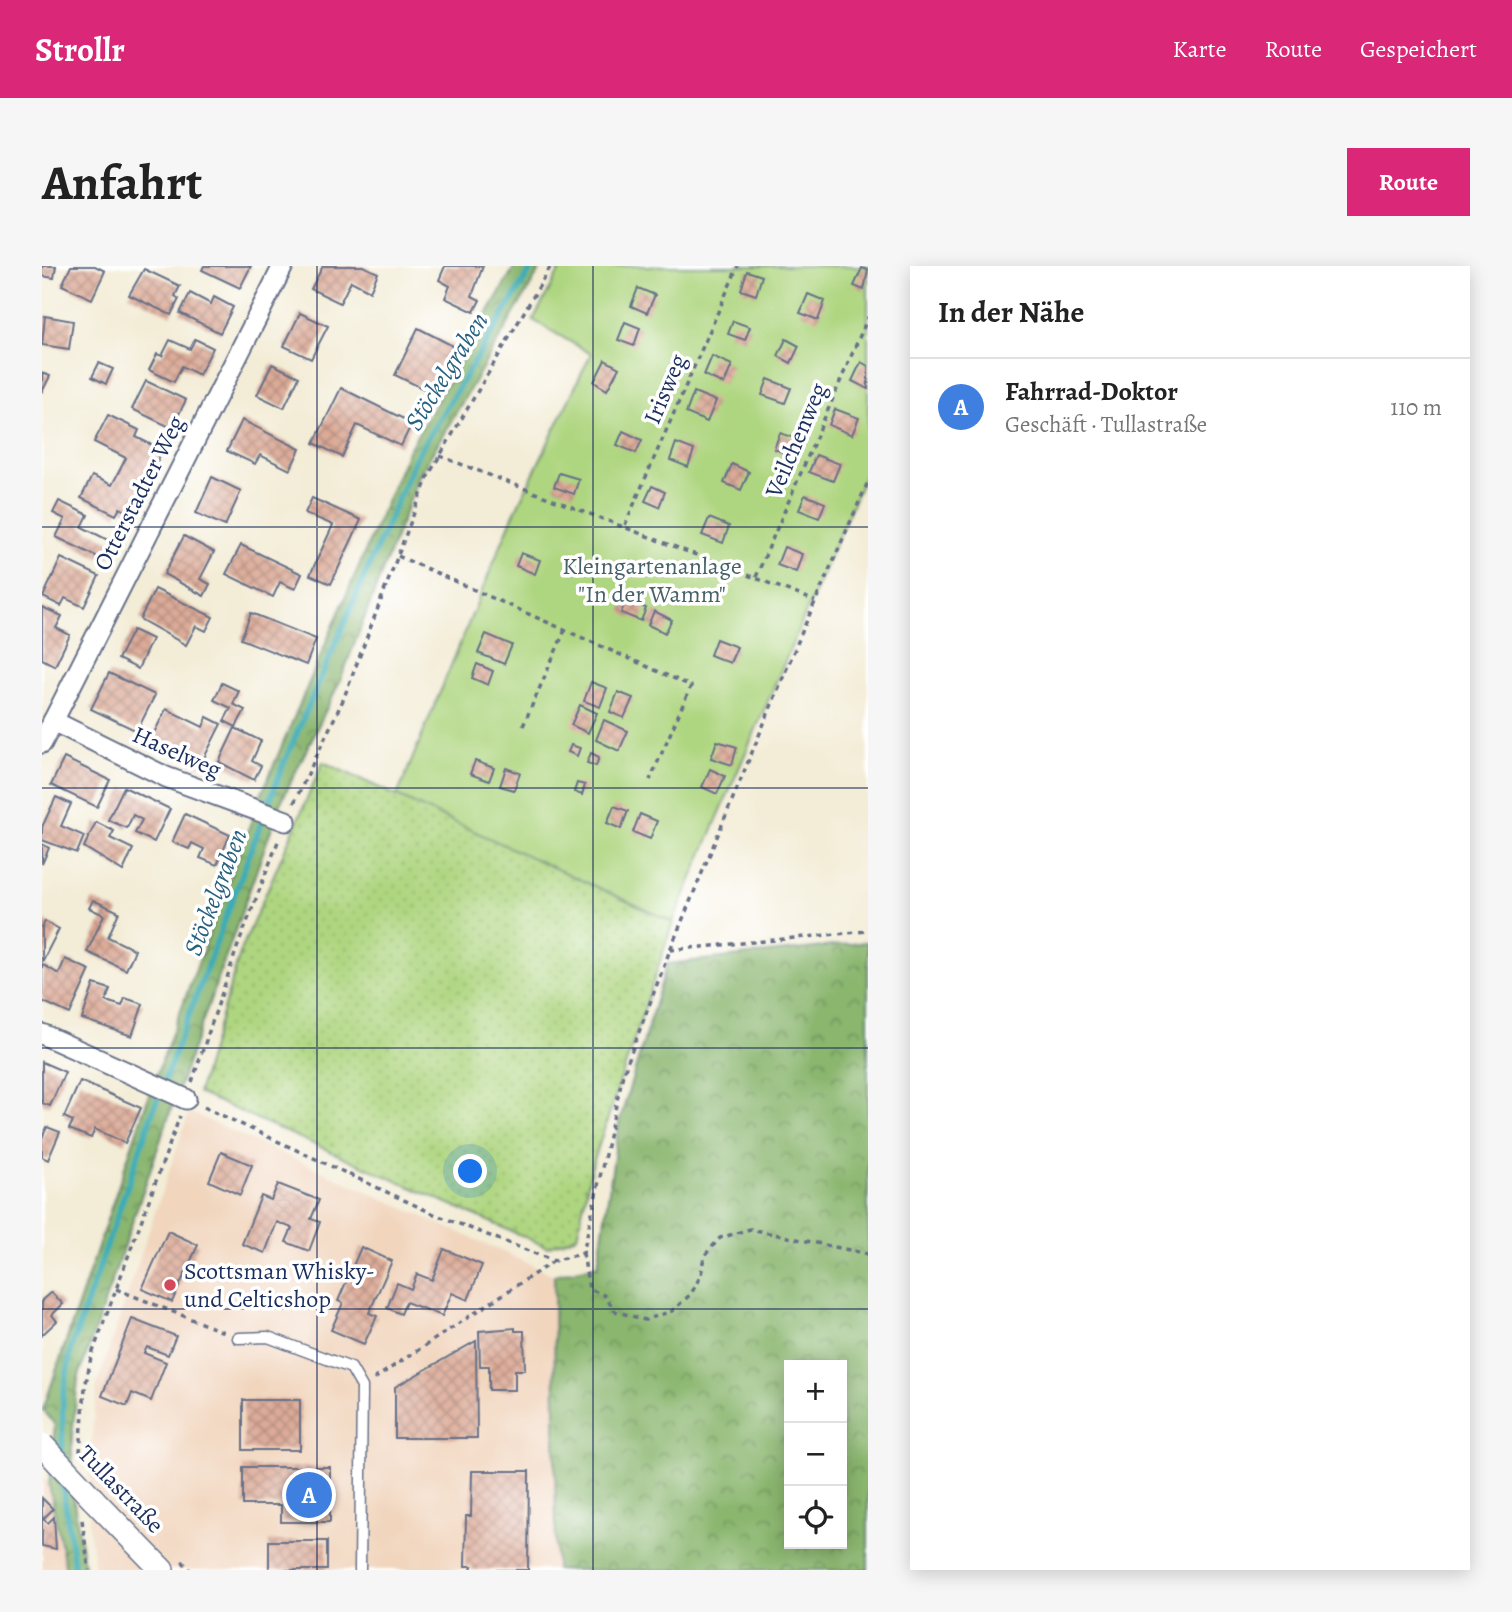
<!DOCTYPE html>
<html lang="de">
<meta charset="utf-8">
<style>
body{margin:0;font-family:Alegreya,serif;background:#f6f6f6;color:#222}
.controls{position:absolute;right:21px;bottom:21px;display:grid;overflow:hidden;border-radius:0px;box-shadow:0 4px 18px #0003}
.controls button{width:63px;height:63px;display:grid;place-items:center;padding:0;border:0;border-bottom:2px solid #e0e0e0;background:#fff;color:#222;font:35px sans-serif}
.you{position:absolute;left:429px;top:906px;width:24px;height:24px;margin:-18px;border:5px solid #fff;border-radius:50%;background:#1a73e8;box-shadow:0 0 0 10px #1a73e833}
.badge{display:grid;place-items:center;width:46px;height:46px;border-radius:50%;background:#db2777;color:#fff;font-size:23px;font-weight:700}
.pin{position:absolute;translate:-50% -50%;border:4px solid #fff;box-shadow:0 2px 7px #0006}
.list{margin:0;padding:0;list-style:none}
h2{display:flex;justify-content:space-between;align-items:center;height:91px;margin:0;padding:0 28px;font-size:30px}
h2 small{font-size:23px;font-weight:400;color:#767676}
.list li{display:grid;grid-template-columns:46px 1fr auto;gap:21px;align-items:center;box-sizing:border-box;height:98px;padding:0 28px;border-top:2px solid #e0e0e0}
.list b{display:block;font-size:26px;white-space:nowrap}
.list p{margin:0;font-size:23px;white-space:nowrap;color:#767676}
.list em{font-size:23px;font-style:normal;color:#767676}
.icon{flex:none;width:38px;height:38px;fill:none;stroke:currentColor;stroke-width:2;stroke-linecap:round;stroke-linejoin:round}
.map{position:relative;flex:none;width:826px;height:1304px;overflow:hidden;border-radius:0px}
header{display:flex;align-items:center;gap:42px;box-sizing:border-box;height:98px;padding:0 35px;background:#db2777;color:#fff}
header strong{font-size:33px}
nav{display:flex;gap:38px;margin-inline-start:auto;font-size:24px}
.intro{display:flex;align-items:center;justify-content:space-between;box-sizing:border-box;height:168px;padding:0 42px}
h1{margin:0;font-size:49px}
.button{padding:18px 32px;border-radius:0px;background:#db2777;color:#fff;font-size:24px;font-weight:700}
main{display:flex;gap:42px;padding:0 42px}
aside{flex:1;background:#fff;border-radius:0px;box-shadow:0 4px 18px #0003}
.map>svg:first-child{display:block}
.built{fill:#f1d5bd}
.grass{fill:url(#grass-dots);stroke:#64826e;stroke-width:2}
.forest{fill:url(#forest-crowns);stroke:#527266;stroke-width:2;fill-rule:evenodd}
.green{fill:#aed57f;stroke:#64826e;stroke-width:2}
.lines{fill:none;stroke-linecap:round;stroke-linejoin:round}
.stream{stroke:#3bacb6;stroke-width:6}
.building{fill:url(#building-cross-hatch)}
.service-casing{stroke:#677188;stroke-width:13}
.minor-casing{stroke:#677188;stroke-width:23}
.tertiary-casing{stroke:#677188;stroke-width:26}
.path{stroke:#677188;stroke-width:3.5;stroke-dasharray:5 5;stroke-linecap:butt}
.service{stroke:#fff;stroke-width:10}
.minor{stroke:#fff;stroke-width:19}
.tertiary{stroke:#fff;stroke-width:23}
.tertiary-bridge-casing{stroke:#677188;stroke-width:26;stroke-linecap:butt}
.tertiary-bridge{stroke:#fff;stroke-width:23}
.grid{fill:none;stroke:#1b2f5e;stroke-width:2;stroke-opacity:0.55}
.poi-dot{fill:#d1495b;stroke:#fff;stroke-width:2.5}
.labels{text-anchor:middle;stroke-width:7;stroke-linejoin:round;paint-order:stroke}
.street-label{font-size:24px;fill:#1b2f5e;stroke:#fff}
.park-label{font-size:24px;fill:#476168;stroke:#fff}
.poi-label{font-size:24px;fill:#1b2f5e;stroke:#fff;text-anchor:start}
.water-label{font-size:26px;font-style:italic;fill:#286181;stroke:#fff}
</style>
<header>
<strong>Strollr</strong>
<nav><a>Karte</a><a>Route</a><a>Gespeichert</a></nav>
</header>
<div class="intro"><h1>Anfahrt</h1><a class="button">Route</a></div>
<main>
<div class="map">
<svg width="826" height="1304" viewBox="0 0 826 1304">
<defs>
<pattern id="grass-dots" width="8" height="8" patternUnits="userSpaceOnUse" patternTransform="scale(1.75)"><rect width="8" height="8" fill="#aed57f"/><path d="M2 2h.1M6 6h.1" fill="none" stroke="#95b770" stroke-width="1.8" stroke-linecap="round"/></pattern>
<pattern id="forest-crowns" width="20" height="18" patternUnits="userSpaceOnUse" patternTransform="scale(1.75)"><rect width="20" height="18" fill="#8ab66e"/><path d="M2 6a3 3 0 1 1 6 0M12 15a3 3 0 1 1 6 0" fill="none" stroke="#70945e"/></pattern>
<pattern id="building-cross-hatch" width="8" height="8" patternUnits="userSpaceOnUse" patternTransform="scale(1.75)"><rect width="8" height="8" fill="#ddab98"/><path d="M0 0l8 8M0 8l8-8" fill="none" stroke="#b28c7f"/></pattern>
</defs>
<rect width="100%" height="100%" fill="#fff"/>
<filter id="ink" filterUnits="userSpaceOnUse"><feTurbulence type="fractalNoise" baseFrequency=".0143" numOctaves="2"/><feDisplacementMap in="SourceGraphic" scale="14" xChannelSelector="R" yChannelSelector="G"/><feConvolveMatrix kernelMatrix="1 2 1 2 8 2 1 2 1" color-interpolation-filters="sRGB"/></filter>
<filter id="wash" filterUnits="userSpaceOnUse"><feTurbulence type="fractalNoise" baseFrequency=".00686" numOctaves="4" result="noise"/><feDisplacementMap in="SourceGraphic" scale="28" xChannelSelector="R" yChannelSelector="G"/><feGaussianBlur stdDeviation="1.57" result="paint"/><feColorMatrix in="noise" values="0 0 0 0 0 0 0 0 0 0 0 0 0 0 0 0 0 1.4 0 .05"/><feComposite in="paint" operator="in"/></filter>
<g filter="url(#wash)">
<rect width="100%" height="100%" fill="#f3ecd6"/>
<g class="built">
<path d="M147,846L512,1009L514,1304H53L47,1260L48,1195L55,1119Z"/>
<path d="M0,1211L7,1218L24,1304H0Z"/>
</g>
<path class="grass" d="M281,496L631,656L549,903L535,970L505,981L156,827L199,684Z"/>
<g class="forest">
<path d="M473,0H500L378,208L298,415L239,536L131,838L36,1113L30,1171V1223L43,1304H24L7,1218L13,1158L1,1144L107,829L219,529L366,185Z"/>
<path d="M826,676V1304H514L512,1009L556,999L577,857L625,698ZM800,1099V1278H747V1099Z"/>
</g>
<path class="green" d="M520,0H826V202L631,656L355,530L471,250L549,88L491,54Z"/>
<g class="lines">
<g class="stream">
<path d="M20,1191L21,1130L29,1084L112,842L241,499L375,189L491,0"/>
<path d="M19,1209L33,1304"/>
</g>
</g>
<g id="blocks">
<g class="building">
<path d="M0,0H14L12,12L0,10Z"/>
<path d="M29,0H53L63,5L50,33L20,19Z"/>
<path d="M162,0H209L198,22L160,4Z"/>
<path d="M281,0H321L336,7L328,25L309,15L298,37L269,23Z"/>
<path d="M403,0H441L430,30L438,34L432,46L403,32L408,20L397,14Z"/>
<path d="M820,2L826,4L822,24L812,20Z"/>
<path d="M102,3L138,20L133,30L137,33L129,49L87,29Z"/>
<path d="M705,5L720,10L714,29L699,24Z"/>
<path d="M596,22L613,29L605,47L589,40Z"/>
<path d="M148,27L169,38L172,31L191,41L178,67L138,47Z"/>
<path d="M766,28L783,35L776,54L758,47Z"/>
<path d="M258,47L286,60L269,93L242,80Z"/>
<path d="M3,50L31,55L27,83L0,79Z"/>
<path d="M691,55L708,61L703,74L686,68Z"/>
<path d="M583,56L598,62L592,80L576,74Z"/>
<path d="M376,62L411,80L388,126L353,109Z"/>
<path d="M153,73L171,82L157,109L140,100L132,116L107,104L115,88L120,90L128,74L148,83Z"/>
<path d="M744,73L757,80L749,97L736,90Z"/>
<path d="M670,90L690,99L682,118L662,109Z"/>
<path d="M563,94L577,102L565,124L552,116Z"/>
<path d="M819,96L826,100V123L810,115Z"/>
<path d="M57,97L71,103L64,118L50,111Z"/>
<path d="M230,98L257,111L242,142L215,129Z"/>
<path d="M0,107L8,110L0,126Z"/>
<path d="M726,113L749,122L743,137L720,129Z"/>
<path d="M104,115L144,134L130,162L90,143Z"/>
<path d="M299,122L370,157L359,180L315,159L300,191L272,177Z"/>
<path d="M652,126L674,135L665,156L644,147Z"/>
<path d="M793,143L817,152L810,169L787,159Z"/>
<path d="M66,149L97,164L94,171L120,184L92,249L78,242L74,249L39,232L50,210L70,219L84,192L52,176Z"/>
<path d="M200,154L258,183L248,204L218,189L213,198L185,185Z"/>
<path d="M581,165L600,174L594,187L575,179Z"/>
<path d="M738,167L758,174L752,190L732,183Z"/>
<path d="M634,177L652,184L646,201L628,194Z"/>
<path d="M774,189L798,198L791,215L767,206Z"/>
<path d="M690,198L707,206L699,224L682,217Z"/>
<path d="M517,207L537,213L532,228L512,221Z"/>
<path d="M170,211L199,225L183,260L154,247Z"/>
<path d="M610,220L623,226L617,241L603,235Z"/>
<path d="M763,229L783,237L777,252L757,244Z"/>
<path d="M270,232L319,254L289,318L268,309L291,259L263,247Z"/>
<path d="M17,235L46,249L40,261L70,276L62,294L14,271L23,253L11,247Z"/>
<path d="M667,252L687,260L681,277L660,269Z"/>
<path d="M142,270L172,286L158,313L168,318L162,330L122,308Z"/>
<path d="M199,279L260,308L253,323L238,316L231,331L184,308Z"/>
<path d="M742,281L760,288L754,306L735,299Z"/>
<path d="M479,287L498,294L493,308L474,300Z"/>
<path d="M19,292L57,310L42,341L23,332L19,340L1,331Z"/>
<path d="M113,323L171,351L164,365L154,360L144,379L98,353Z"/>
<path d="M584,334L604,342L599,355L579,347Z"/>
<path d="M0,341L20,350L14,362L28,369L13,400L0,393Z"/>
<path d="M612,345L630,354L623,367L606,359Z"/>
<path d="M209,347L274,373L264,399L199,373Z"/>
<path d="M91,364L110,373L96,403L76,393Z"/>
<path d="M444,368L470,379L462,398L436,387Z"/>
<path d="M674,373L695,381L688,397L668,389Z"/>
<path d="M435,398L451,405L446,419L430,412Z"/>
<path d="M67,407L113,429L95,465L49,443Z"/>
<path d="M549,416L565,422L558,441L542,435Z"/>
<path d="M180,417L197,425L191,438L203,444L194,461L182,455L189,442L172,434Z"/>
<path d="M576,426L591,432L582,452L568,446Z"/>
<path d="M538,439L555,447L546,467L529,459Z"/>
<path d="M124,443L161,461L165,451L179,458L158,500L108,475Z"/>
<path d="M562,454L586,465L577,485L554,474Z"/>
<path d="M193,462L219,475L210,495L219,500L212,514L177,496Z"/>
<path d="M675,475L695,481L690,499L669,492Z"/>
<path d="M529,479L538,482L535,490L526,486Z"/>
<path d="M549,487L557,491L554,500L545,497Z"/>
<path d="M22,492L68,514L55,541L9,519Z"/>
<path d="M433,495L452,502L447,515L428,508Z"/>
<path d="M464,502L478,507L472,524L458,520Z"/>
<path d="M668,503L683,510L675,528L660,521Z"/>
<path d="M535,517L543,519L540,529L532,526Z"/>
<path d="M82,521L128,543L112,576L93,567L100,554L91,549L85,562L66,554Z"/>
<path d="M14,531L29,538L19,560L42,570L35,587L0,574V561Z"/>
<path d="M572,540L586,545L579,563L565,557Z"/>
<path d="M143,548L188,569L175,599L158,592L162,583L150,577L147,583L130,576Z"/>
<path d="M598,548L615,555L608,573L591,566Z"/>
<path d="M54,556L72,565L68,572L91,583L81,605L42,581Z"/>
<path d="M0,578L7,582L0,598Z"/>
<path d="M51,634L77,646L66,671L93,684L84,704L45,686L62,649L47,642Z"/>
<path d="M3,655L17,663L0,696V661Z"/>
<path d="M23,693L48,704L28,748L0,735V698L17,708Z"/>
<path d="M52,718L68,723L64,735L80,740L83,732L101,738L90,770L40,753Z"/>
<path d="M0,796L23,806L8,840L0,837Z"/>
<path d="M38,815L99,842L83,877L53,863L49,872L27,863L31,855L22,851Z"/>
<path d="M5,861L18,866L6,894L0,891V872Z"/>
<path d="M179,886L210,899L198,929L167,915Z"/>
<path d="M236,918L277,934L269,953L278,956L267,985L244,976L250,962L235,956L223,987L200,978L219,930L229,934Z"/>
<path d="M126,965L156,979L130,1036L100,1023Z"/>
<path d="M319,981L350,995L327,1047L335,1050L322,1078L289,1064L301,1037L296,1035Z"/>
<path d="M402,983L440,999L426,1034L410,1027L400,1050L364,1036L359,1048L345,1042L355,1017L369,1023L375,1008L390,1014Z"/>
<path d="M9,1026L21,1038L10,1049L15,1055L0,1069V1034Z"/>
<path d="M90,1053L134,1070L126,1089L105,1081L102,1087L124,1096L109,1135L90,1127L85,1140L60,1130Z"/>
<path d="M473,1062V1065H482L483,1104H473V1124H447V1100H438L437,1065Z"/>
<path d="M434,1075L435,1172H353V1121Z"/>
<rect x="201" y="1134" width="57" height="50"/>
<path d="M201,1201H288V1256H239V1239H201Z"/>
<path d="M430,1205H487L486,1304H429L430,1300H423L424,1250H429Z"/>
<path d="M0,1232L11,1243L1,1253L6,1257L12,1251L14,1283L0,1280Z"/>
<rect x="227" y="1275" width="58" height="29"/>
</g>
</g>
</g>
<g filter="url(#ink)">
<use href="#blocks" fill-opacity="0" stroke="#677188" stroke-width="2"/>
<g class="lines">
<g class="service-casing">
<path id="service" d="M196,1072L226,1071L309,1102L320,1121L318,1304"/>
</g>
<g class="minor-casing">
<g id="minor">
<path d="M11,455L124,511L244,555"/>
<path d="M0,477L241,0"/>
<path d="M0,768L144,833"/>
</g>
</g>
<g class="tertiary-casing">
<path id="tertiary" d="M51,1233L120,1304"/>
</g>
<g class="path">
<path d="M398,190L773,335"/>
<path d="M583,259L696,0"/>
<path d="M356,290L649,420L608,514"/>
<path d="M714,311L826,51"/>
<path d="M481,460L523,364"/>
<path d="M252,537L301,434L386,210L509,0"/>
<path d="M628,684L826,665"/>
<path d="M150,816L195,682L237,573"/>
<path d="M162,841L392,948L512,995L541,987L581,808L628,684L762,361L826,216"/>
<path d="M541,987L547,1023L562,1029L573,1045L603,1054L630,1045L649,1028L659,1009L662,990L678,972L708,963L826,988"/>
<path d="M74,1023L184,1067"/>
<path d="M332,1113L512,995"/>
<path d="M38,1186L43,1122L49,1091L138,850"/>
<path d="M40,1254L47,1304"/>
<path d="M140,1295L148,1304"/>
</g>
<use href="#service" class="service"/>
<use href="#minor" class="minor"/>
<use href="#tertiary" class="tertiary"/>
<g class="tertiary-bridge-casing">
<path id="tertiary-bridge" d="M0,1179L51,1233"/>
</g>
<use href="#tertiary-bridge" class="tertiary-bridge"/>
</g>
</g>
<path class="grid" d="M275,0V1304M551,0V1304M0,261H826M0,522H826M0,782H826M0,1043H826"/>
<circle class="poi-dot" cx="128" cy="1019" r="7"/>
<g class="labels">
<g class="street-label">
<text transform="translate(623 123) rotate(-67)" y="8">Irisweg</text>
<text transform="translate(754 174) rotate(-67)" y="8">Veilchenweg</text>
<text transform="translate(97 227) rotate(-63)" y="8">Otterstadter Weg</text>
<text transform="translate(135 486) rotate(24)" y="8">Haselweg</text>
<text transform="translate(79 1223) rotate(46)" y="8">Tullastraße</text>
</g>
<g class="park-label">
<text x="610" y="308">Kleingartenanlage<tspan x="610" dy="28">"In der Wamm"</tspan></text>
</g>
<g class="poi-label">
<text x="142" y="1013">Scottsman Whisky-<tspan x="142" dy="28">und Celticshop</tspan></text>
</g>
<g class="water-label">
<text transform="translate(404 105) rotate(-58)" y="9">Stöckelgraben</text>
<text transform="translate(173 626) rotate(-69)" y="9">Stöckelgraben</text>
</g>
</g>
</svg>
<div class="controls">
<button>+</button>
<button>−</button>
<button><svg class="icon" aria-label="locate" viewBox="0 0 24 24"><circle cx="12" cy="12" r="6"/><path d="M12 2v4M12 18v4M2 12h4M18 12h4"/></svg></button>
</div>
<div class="you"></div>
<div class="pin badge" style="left:267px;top:1229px;background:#3f7fe0">A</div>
</div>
<aside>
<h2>In der Nähe<small></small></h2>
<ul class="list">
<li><span class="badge" style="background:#3f7fe0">A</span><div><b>Fahrrad-Doktor</b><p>Geschäft · Tullastraße</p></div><em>110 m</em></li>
</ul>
</aside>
</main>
